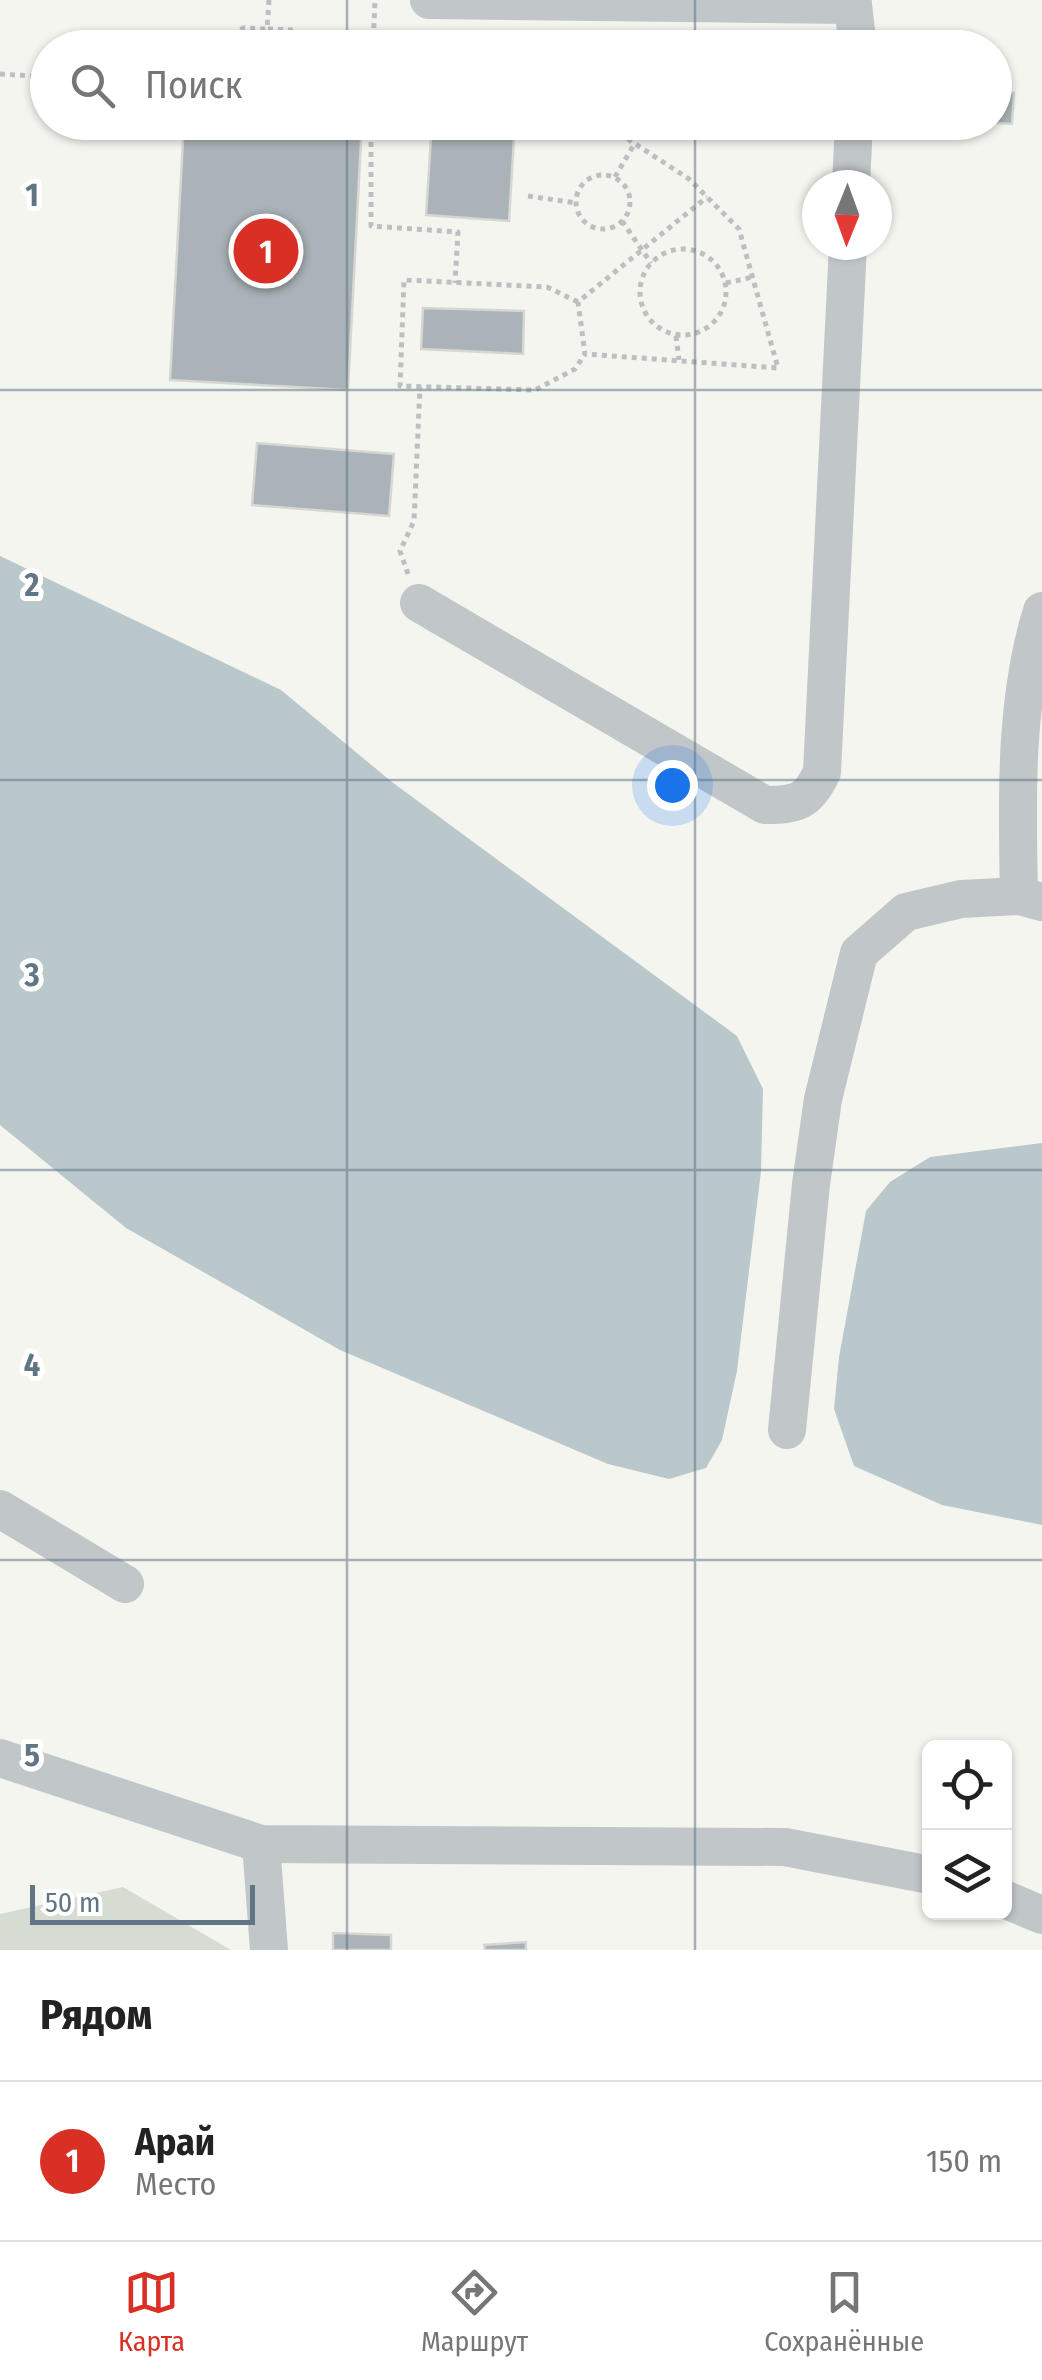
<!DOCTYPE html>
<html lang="ru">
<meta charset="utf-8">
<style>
body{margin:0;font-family:"Fira Sans Condensed",sans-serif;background:#f2f2f2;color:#222}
.controls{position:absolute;right:30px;bottom:30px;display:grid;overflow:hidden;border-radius:15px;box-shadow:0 2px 8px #0004}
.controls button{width:90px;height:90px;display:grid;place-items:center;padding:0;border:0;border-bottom:2px solid #e0e0e0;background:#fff;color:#222;font:50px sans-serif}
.compass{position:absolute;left:802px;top:170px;width:90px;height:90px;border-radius:50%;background:#fff;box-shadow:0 2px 8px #0004;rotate:181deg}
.scale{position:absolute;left:30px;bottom:25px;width:225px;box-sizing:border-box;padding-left:10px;border:5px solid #617684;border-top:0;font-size:28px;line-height:35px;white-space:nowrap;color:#617684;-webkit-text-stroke:8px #fff;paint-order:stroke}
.you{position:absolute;left:672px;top:785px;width:35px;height:35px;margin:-25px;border:8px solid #fff;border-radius:50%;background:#1a73e8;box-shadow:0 0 0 15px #1a73e833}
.badge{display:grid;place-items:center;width:65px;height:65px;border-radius:50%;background:#d93025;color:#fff;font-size:32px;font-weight:700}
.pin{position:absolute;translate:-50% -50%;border:5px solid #fff;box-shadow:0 2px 10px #0006}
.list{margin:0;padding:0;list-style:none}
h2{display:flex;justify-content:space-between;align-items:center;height:130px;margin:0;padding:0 40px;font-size:42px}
h2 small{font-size:32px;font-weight:400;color:#767676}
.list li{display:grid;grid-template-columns:65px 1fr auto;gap:30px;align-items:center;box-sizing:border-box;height:160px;padding:0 40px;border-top:2px solid #e0e0e0}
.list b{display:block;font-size:38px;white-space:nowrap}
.list p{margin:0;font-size:32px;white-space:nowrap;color:#767676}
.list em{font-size:32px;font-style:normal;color:#767676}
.icon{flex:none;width:55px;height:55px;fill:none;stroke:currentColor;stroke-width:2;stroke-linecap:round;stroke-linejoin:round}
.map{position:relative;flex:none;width:1042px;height:1950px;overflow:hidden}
.search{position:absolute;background:#fff;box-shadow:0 2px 8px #0004;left:30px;right:30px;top:30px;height:110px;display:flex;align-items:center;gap:25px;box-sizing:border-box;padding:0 35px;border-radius:55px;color:#767676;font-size:38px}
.sheet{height:290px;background:#fff}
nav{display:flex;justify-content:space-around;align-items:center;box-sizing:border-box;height:140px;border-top:2px solid #e0e0e0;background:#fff;font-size:28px;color:#767676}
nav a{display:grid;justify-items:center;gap:5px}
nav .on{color:#d93025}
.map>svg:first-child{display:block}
.green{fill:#d6dcd1}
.water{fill:#bac8cc}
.building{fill:#aab3b8;stroke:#d6d6d3;stroke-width:2.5}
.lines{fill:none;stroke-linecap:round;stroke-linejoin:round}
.path{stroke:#bdbfc1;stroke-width:5;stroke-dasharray:5 5;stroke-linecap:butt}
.minor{stroke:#c1c6c9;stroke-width:38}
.grid{fill:none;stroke:#617684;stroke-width:2.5;stroke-opacity:0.55}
.grid-label{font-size:32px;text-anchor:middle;font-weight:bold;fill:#617684;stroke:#fff;stroke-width:10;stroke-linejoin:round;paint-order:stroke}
</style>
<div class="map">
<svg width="1042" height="1950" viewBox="0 0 1042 1950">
<rect width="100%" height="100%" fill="#f5f5f0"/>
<path class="green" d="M123,1887L231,1950H0V1914Z"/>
<g class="water">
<path d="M0,556L281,690L392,782L737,1036L763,1089L761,1171L737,1371L722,1440L706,1468L669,1479L608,1464L340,1350L126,1228L0,1125Z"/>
<path d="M1042,1143V1525L942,1505L854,1466L834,1409L839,1357L866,1211L890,1182L930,1157Z"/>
</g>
<g class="building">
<path d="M261,37L297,39L296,48H261Z"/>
<path d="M994,92L1014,93L1012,124L983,122H994Z"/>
<path d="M184,122H362L348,390L170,380Z"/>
<path d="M432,122H515L509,221L426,215Z"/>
<path d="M423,308L524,311L523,354L421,349Z"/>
<path d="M257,443L394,454L389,516L252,505Z"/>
<path d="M333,1933L391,1935V1950H333Z"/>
<path d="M526,1942V1950H485L484,1945Z"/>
</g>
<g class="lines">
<g class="path">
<path d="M269,0L267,29L294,30L318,48"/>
<path d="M217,48L243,28L267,29"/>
<path d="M373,48L375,0"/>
<path d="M451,48L476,45"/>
<path d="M476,48V35"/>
<path d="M0,74L48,77"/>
<path d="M371,122V226L458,232L455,283"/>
<path d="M592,122L608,126L689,179L739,229L778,368L585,354L578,302L707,197"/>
<path d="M737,122L813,127"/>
<circle cx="603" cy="202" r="27"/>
<path d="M615,177L635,143"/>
<path d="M528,196L576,203"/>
<path d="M622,221L651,263"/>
<circle cx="683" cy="292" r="43"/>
<path d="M726,283L753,277"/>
<path d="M578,302L547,287L404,280L400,386L535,390L575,369L585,354"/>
<path d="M676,336L679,360"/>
<path d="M408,574L400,551L414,521L420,387"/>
</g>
<g class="minor">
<path d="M429,0L853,5L852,0"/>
<path d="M853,5L858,48"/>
<path d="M851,185L854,122"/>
<path d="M419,603L765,805C797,805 808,802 822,772L848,245"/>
<path d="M1019,896C1017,803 1014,701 1042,611"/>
<path d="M787,1430L811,1184L823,1099L859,953L906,912L961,899L1019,896L1042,902"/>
<path d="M0,1509L125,1584"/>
<path d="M0,1758L261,1844L785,1847L930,1875"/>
<path d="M261,1844L269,1950"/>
<path d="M1004,1899L1042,1915"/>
</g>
</g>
<path class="grid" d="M347,0V48M695,0V48M347,122V1950M695,122V1950M0,390H1042M0,780H1042M0,1170H1042M0,1560H1042"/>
<g class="grid-label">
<text x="32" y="206">1</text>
<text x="32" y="596">2</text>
<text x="32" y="986">3</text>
<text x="32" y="1376">4</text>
<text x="32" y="1766">5</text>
</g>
</svg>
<div class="controls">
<button><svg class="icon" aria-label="locate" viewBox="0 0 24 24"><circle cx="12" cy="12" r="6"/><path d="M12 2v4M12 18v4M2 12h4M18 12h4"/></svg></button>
<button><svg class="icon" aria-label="layers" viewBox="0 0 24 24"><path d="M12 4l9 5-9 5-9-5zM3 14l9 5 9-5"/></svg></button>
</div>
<svg class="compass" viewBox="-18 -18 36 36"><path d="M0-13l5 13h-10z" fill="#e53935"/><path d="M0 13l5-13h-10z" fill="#767676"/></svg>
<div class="scale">50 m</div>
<div class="you"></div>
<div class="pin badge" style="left:266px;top:251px">1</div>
<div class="search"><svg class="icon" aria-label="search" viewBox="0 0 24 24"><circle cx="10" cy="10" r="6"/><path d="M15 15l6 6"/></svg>Поиск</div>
</div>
<section class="sheet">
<h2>Рядом<small></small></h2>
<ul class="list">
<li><span class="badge">1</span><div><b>Арай</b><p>Место</p></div><em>150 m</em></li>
</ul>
</section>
<nav>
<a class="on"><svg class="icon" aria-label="map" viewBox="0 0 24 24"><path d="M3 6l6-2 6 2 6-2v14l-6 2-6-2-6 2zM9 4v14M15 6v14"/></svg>Карта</a>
<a><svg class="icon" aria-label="directions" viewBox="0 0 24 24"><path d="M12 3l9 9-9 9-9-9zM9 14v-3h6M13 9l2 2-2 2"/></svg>Маршрут</a>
<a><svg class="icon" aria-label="saved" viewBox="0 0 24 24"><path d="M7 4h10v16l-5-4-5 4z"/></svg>Сохранённые</a>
</nav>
